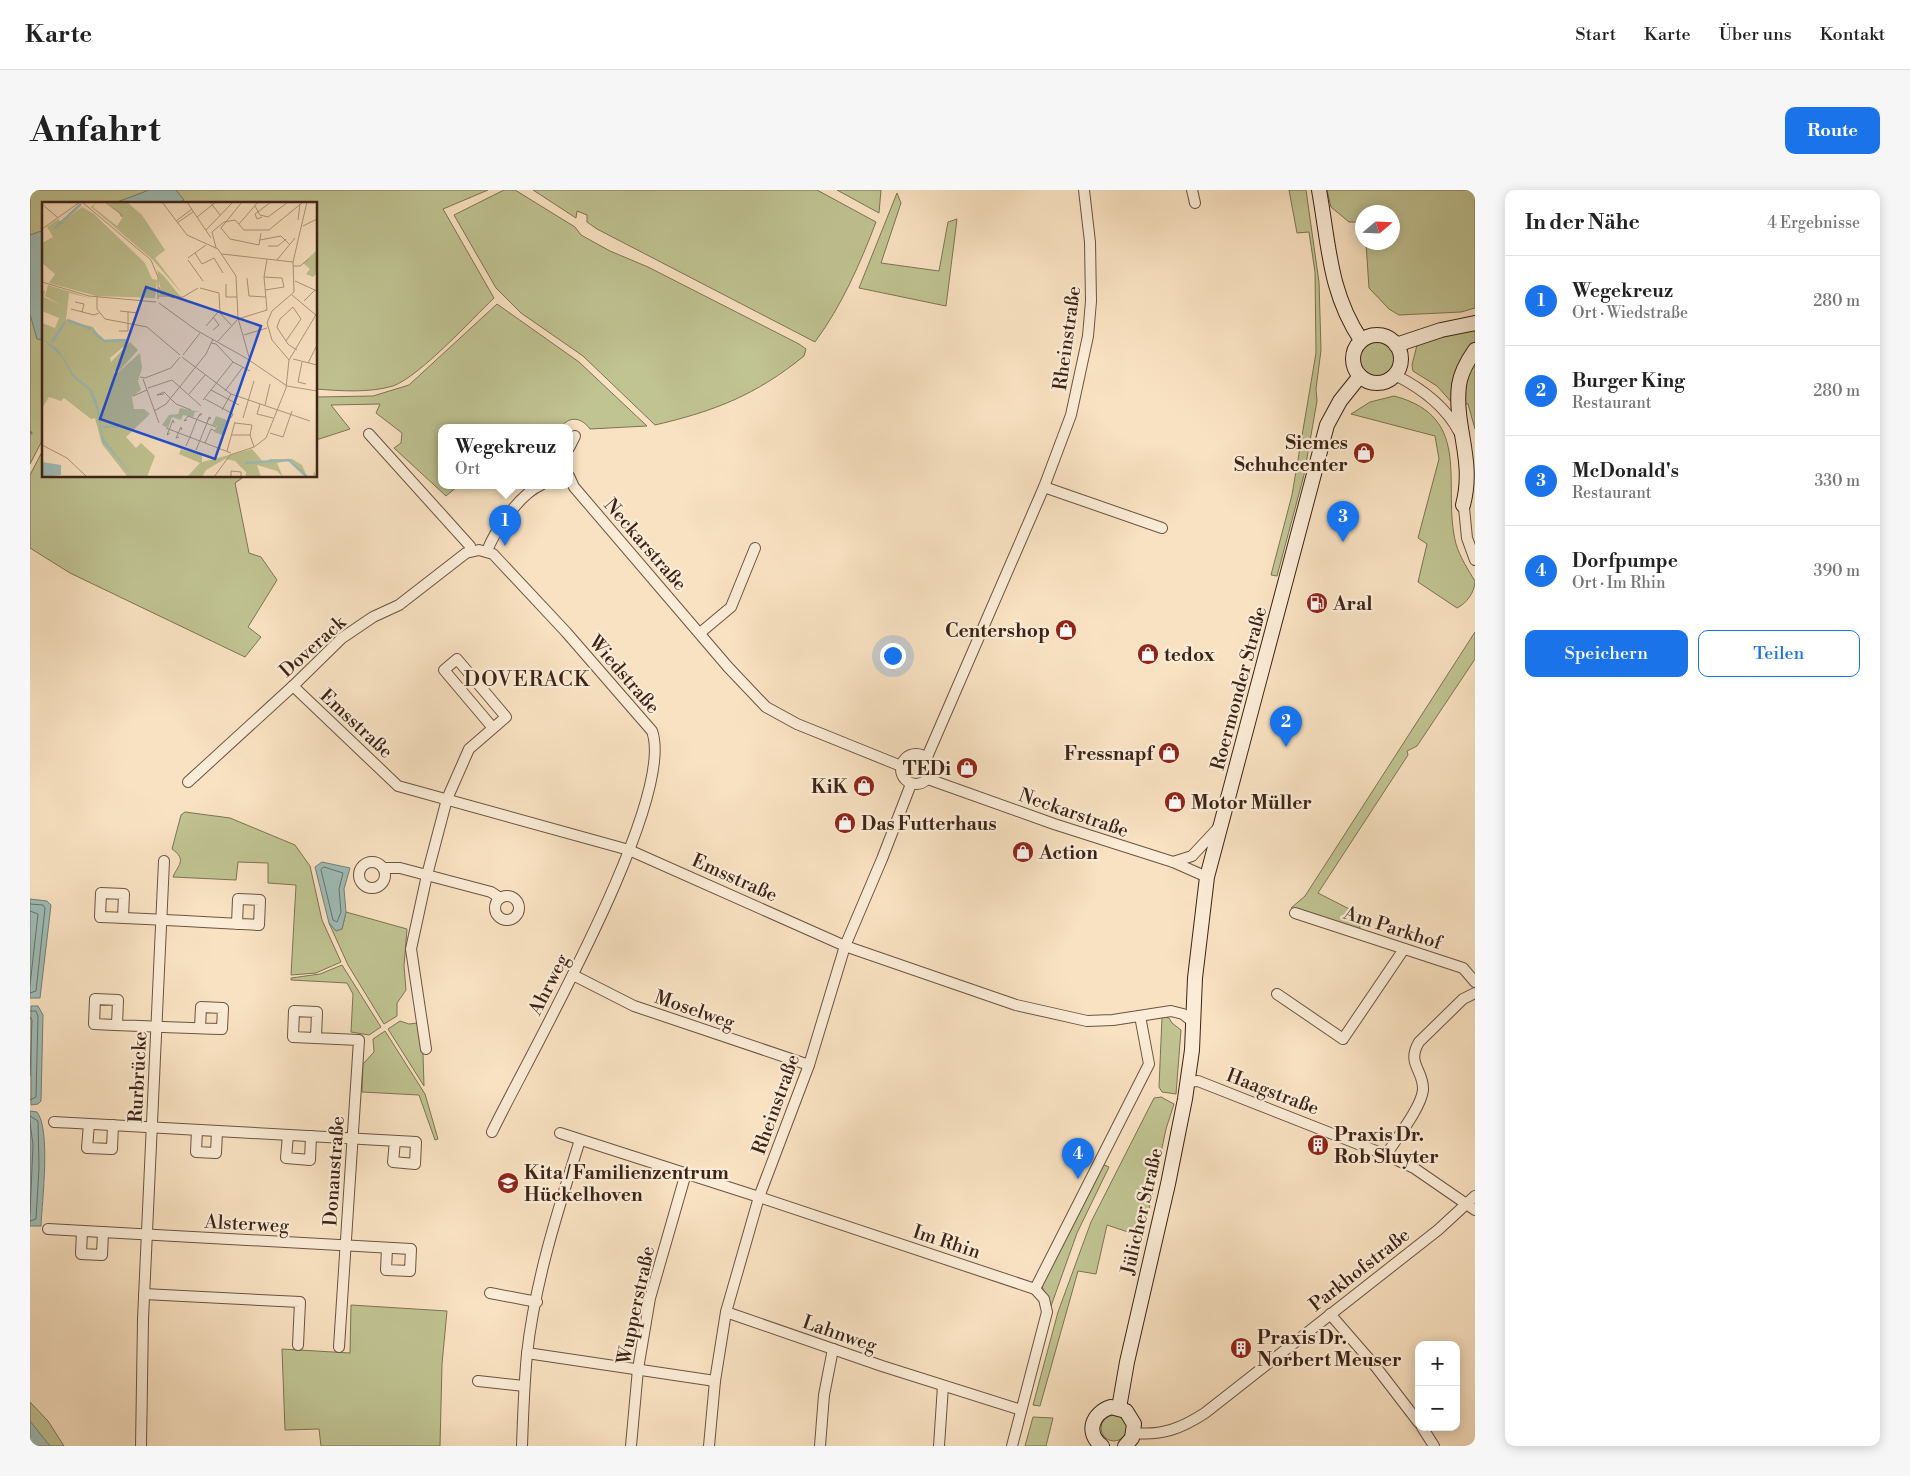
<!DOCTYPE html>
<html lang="de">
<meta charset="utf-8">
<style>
body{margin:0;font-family:"Libre Bodoni",serif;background:#f6f6f6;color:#222}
.controls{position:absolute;right:15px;bottom:15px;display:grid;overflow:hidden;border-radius:10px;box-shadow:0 2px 12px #0003}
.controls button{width:45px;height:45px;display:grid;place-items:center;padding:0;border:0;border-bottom:1px solid #e0e0e0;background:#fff;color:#222;font:25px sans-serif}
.compass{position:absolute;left:1325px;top:15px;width:45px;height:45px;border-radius:50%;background:#fff;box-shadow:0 2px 12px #0003;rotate:71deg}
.you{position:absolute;left:862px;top:465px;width:18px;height:18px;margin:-12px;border:4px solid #fff;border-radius:50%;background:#1a73e8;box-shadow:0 0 0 8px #1a73e833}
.badge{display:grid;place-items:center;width:32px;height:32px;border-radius:50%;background:#1a73e8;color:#fff;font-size:16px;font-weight:700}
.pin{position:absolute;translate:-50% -41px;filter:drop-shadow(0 1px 2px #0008)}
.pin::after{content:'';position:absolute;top:26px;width:18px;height:15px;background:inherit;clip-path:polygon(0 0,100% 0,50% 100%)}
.popup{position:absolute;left:408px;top:234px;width:135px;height:65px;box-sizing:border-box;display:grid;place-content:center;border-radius:10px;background:#fff;filter:drop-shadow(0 1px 4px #0005);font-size:16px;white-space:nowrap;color:#767676}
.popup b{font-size:19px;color:#222}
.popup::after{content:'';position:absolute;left:50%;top:100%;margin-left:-10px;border:10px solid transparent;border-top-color:#fff}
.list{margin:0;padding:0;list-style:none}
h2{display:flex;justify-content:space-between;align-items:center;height:65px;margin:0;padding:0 20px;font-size:21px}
h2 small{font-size:16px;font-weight:400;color:#767676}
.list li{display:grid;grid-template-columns:32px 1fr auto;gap:15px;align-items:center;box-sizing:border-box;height:90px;padding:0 20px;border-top:1px solid #e0e0e0}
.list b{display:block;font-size:19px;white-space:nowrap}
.list p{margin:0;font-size:16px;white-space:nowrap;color:#767676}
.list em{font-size:16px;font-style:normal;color:#767676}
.actions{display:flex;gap:10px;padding:15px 20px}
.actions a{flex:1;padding:11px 0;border:1px solid #1a73e8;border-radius:10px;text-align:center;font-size:18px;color:#1a73e8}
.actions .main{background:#1a73e8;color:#fff}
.map{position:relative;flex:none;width:1445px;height:1256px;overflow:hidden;border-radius:10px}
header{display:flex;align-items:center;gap:30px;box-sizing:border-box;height:70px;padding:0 25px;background:#fff;border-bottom:1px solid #e0e0e0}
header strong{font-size:24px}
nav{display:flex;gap:28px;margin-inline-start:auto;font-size:18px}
.intro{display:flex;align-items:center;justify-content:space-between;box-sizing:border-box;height:120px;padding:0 30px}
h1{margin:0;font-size:35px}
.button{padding:12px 22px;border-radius:10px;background:#1a73e8;color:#fff;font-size:18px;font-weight:700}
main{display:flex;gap:30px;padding:0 30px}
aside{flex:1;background:#fff;border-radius:10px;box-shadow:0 2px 12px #0003}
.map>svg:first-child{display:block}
.green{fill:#c0c392;stroke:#7e7355}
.water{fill:#9ebdb8;stroke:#777f78}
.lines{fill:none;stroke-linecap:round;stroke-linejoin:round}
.shore{stroke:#6e7068;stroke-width:1}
.stream{stroke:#777f78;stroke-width:3}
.street-casing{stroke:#6c5342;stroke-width:12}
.secondary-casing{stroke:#3d2318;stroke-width:16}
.street{stroke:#fbecd7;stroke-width:10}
.secondary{stroke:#fbecd7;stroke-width:14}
.labels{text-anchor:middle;stroke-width:4.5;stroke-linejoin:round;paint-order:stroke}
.street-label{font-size:19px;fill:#3d2318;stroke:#fbecd7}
.poi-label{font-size:19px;font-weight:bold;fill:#3d2318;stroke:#fbecd7;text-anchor:start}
.quarter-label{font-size:21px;letter-spacing:1px;fill:#3d2318;stroke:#fbecd7}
.inset-river{fill:none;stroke:#9ebdb8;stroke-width:2.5}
.inset-road{fill:none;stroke:#ae967e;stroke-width:1}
.view{fill:#1d4ed8;fill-opacity:0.15;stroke:#1d4ed8;stroke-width:2.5}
.inset-edge{fill:none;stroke:#3d2318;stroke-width:2.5}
</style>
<header>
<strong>Karte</strong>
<nav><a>Start</a><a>Karte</a><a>Über uns</a><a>Kontakt</a></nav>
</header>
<div class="intro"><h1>Anfahrt</h1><a class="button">Route</a></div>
<main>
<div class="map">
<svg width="1445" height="1256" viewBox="0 0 1445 1256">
<rect width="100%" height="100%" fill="#f9e2c2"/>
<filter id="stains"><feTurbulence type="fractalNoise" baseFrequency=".004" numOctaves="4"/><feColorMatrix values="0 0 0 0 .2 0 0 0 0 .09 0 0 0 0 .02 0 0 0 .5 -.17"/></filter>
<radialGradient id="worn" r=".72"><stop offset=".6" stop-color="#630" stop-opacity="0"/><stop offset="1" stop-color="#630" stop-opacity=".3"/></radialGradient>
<g class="green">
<path d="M0,0H458L413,19L464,108C441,130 390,186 363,196C339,203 311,201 286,199V14H14V247L0,274Z"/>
<path d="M474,0H485L545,37L551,45L580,61L618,77L769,154L776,159L774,166C726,205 685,221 625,235L553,166L491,123L466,98L424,25Z"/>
<path d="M503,0H787L846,32C830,74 812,115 785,152L567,39L557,32V25L547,21L546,28Z"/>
<path d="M807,0H851L849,23Z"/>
<path d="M1259,0H1276L1289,92L1291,160L1286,199L1287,211L1274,285L1247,386L1241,385L1262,305L1286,163L1285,82L1279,42L1267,43Z"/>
<path d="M1297,0H1445V118L1431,122L1369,125L1359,119L1339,98L1336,53L1362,52V22H1332V32H1319L1301,17Z"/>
<path d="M867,3L871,13L851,73L909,81L918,32L927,29L916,116L829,98Z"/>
<path d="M467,114L549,172L617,236L560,239C552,228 540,225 531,237H411V295H429L416,306L364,258L371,253L372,243L346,223L350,214L301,215L320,239L286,250V207L343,206L379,195Z"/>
<path d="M1445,139V152L1436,164L1424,215L1407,196L1383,181L1382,175L1387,155L1426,143Z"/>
<circle cx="1347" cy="169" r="18"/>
<path d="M1445,166V239L1438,214L1433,213L1435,186Z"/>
<path d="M1364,206C1445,227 1411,296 1426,354C1430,367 1438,380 1445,391C1445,402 1436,414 1427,418L1388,392L1397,354L1388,348L1409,269L1405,246L1321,224L1340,212Z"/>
<path d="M14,258V286H215L205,293L219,363L231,367L247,390L218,437L231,447L215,467L40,383L0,358V285Z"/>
<path d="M1445,442V469L1387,556L1377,561L1378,565L1288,703L1333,726L1329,740L1261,718L1275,706Z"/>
<path d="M155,622L200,628L265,655L280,676L292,730L311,772L286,783L261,785L266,695L238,693V673L208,672L206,690L143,687C147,676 158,670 142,659L151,625Z"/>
<path d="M316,722L377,739L374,776L376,800L367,813V826L354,834L318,775L299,733L306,741L312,739Z"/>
<path d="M312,775L351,837L339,845L321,842L323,804L317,793L261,790V788L290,784Z"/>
<path d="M1132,827L1139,828L1142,833L1151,840L1146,904L1132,902L1129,897Z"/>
<path d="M370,831L379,834L387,833L393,864L394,896L358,839Z"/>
<path d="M355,841L395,904L408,949L405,950L389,905L332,902L333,874L344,862L343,849Z"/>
<path d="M1131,907L1144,914L1136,939L1113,1047L1077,1035L1066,1084L1048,1081L1010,1216L1003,1215L1028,1122L1061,1032L1124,908Z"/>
<path d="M1072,974L1079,977L1047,1043L1020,1119L1011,1093Z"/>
<path d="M321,1115L417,1121L412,1174L410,1256H291L289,1239L255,1240L252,1159L320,1163Z"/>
<path d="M0,1212L18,1231L34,1256H0Z"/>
<circle cx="1084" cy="1238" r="13"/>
<path d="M1003,1227L1023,1228L1016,1256H995Z"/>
</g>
<g class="water">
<path d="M119,0H146L154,10L146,14H82Z"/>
<path d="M14,40V150L7,149L0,124V45Z"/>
<path d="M292,672L320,678L314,699L316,722L312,739L306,741L299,733L285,677Z"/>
<path d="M0,709L17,711L21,715L10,808H0Z"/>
<path d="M1,816H8L13,825L11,911L8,914L1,915Z"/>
<path d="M0,921L7,922C21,940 12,1011 11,1036H0Z"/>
<path d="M0,1231L20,1256H0Z"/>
</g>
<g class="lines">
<g class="shore">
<path d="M294,677L313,683L309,699L311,722L307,732L303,730L291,680Z"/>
<path d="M0,714L13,715L15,718L6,801L0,803"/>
<path d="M0,721L8,724L0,795"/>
<path d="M0,821H6L8,826L6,907L0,910"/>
<path d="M0,827L2,830L0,886"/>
<path d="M0,926L8,931L9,978L6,1029L0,1031"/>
<path d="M0,932L3,955L0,1024"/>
</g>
<path class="stream" d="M0,242L1,243"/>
<g class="street-casing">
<g id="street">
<path d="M1162,0L1165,13"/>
<path d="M1365,185C1391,198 1415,215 1429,242"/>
<path d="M339,244L440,356L441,361"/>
<path d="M539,258L545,246"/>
<path d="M539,286L544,297L698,477L736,517L767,534L871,576"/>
<path d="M1014,297L1132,338"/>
<path d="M1433,308L1437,348L1445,370"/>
<path d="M457,361C465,340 490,304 511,295"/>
<path d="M670,443L701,417L725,358"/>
<path d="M263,496L368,596L599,660L815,756L986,815L1057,831L1083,830L1141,821L1153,824L1163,832"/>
<circle cx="886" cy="579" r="15"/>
<path d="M897,567L1014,297L1041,225L1058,146L1061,111L1060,52L1054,0"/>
<path d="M898,589L1024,634L1143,672L1177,687"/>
<path d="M158,592L263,496L312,448L343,427L369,415L436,363L449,360L463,364L536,442L622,541C647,610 497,869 462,942"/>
<circle cx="342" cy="685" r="13"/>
<path d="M1143,672L1162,666L1189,637"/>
<path d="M354,678H370L461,702L470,708"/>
<circle cx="477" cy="718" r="12"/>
<path d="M1265,723L1433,778L1445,792"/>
<path d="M93,728L94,704L71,703L70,727C123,729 176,732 229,735L230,710L208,709L207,734"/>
<path d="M543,785L604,816L779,875"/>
<path d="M1247,804L1313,849L1374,759"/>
<path d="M87,835L88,810L65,809L64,834C107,836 150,838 192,839L193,818L171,817L170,838"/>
<path d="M286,848L287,822L264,821L263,847L329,850L309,1157"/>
<path d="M396,859L381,759L397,685L417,609L439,559L476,527L427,469L414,480L463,538"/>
<path d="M1157,892L1168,891L1356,965L1384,978L1445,1020"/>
<path d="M24,932C145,938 266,945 386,952L385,974L363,972L365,951"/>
<path d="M59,934L57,958L82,959L83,935"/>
<path d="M167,940L166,962L186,963L187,941"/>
<path d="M530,943L729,1007L1005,1099L1119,874L1110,826"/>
<path d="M258,945L256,968L280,970L281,946"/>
<path d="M1356,965C1366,949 1391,918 1393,900C1394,880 1376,874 1389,852L1433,809L1445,803"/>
<path d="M18,1039L381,1059L380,1081L356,1080L357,1058"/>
<path d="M52,1041L51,1064L72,1065L73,1042"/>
<path d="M460,1103L507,1112"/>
<path d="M114,1104L270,1112L268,1155"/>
<path d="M696,1122L852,1176L991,1220"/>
<path d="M1300,1124L1346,1177L1389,1233"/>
<path d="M497,1163L685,1191"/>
<path d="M448,1191L494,1196"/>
<path d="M1392,1237L1404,1256"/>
<path d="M1104,1243C1132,1246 1152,1238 1175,1223L1408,1040L1445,1006"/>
<path d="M111,1256L113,1129L134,671"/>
<path d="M492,1256C493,1226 494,1195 497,1164C505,1091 528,1020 550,950"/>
<path d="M601,1256L608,1179L620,1108L656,983"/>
<path d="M679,1256L685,1191L696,1122L729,1007L779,875L815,756L852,669L881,594"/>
<path d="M790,1256L794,1205L803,1159"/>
<path d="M909,1256L913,1196"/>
<path d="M982,1256L1017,1122L1014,1109L1005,1099"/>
</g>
</g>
<g class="secondary-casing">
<g id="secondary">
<path d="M1289,0C1299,55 1299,102 1331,150"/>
<circle cx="1347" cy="169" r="24"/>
<path d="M1366,155L1411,140L1445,133"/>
<path d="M1433,315C1445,270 1424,237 1429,195C1431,181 1438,170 1445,160"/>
<path d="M1089,1218L1097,1172L1138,994L1155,909L1162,860L1165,788L1177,687L1297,235L1310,211L1330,186"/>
<path d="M1072,1256C1055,1243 1062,1223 1081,1217L1096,1221L1104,1234L1102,1248L1095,1256"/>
</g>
</g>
<use href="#street" class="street"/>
<use href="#secondary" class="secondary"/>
</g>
<defs>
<g id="shop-disc" transform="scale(1.125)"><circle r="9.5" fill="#8f2418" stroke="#fbecd7"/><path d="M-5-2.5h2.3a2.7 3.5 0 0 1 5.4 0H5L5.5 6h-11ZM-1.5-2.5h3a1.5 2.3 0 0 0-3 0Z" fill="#fff"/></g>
<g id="fuel-disc" transform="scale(1.125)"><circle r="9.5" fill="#8f2418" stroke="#fbecd7"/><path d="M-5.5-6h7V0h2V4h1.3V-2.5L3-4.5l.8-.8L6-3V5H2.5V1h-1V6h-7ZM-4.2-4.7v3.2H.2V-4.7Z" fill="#fff"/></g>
<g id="building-disc" transform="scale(1.125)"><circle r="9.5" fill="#8f2418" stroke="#fbecd7"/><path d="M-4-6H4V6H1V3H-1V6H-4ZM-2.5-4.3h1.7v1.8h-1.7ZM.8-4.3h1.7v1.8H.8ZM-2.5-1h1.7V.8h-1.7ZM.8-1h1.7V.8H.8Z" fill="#fff"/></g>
<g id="school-disc" transform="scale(1.125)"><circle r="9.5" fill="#8f2418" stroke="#fbecd7"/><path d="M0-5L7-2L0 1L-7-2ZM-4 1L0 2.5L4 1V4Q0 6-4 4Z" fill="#fff"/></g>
</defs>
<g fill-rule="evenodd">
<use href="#shop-disc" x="1334" y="263"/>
<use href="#fuel-disc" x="1287" y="413"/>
<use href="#shop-disc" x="1036" y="440"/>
<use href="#shop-disc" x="1118" y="464"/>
<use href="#shop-disc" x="1139" y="563"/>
<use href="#shop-disc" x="937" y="578"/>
<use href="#shop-disc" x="834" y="596"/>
<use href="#shop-disc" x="1145" y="612"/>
<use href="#shop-disc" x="815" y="633"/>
<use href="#shop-disc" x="993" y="662"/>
<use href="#building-disc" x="1288" y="955"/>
<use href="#school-disc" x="478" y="993"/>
<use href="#building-disc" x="1211" y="1158"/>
</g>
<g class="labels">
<g class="street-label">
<text transform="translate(1036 148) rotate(-82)" y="7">Rheinstraße</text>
<text transform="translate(616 354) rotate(49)" y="7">Neckarstraße</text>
<text transform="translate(282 456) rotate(-42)" y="7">Doverack</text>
<text transform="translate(595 484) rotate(49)" y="7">Wiedstraße</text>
<text transform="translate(1208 498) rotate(-75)" y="7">Roermonder Straße</text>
<text transform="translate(327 533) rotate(43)" y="7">Emsstraße</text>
<text transform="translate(1044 622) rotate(19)" y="7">Neckarstraße</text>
<text transform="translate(705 687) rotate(24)" y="7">Emsstraße</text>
<text transform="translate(1363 737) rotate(18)" y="7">Am Parkhof</text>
<text transform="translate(518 794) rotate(-63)" y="7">Ahrweg</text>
<text transform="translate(665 819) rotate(19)" y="7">Moselweg</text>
<text transform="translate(107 887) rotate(-87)" y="7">Rurbrücke</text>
<text transform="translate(1243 901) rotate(21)" y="7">Haagstraße</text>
<text transform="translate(745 914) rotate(-70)" y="7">Rheinstraße</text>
<text transform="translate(303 981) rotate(-86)" y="7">Donaustraße</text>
<text transform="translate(1111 1021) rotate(-77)" y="7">Jülicher Straße</text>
<text transform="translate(217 1033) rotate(3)" y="7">Alsterweg</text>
<text transform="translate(917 1051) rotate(18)" y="7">Im Rhin</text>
<text transform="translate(1329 1079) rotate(-38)" y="7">Parkhofstraße</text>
<text transform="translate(605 1115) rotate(-78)" y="7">Wupperstraße</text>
<text transform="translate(810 1143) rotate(19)" y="7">Lahnweg</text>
</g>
<g class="poi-label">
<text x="1318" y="259" text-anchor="end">Siemes<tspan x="1318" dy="22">Schuhcenter</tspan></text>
<text x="1303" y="420">Aral</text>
<text x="1020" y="447" text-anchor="end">Centershop</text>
<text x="1134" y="471">tedox</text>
<text x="1123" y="570" text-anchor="end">Fressnapf</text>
<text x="921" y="585" text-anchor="end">TEDi</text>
<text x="818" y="603" text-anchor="end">KiK</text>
<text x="1161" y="619">Motor Müller</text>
<text x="831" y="640">Das Futterhaus</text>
<text x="1009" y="669">Action</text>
<text x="1304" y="951">Praxis Dr.<tspan x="1304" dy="22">Rob Sluyter</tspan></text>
<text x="494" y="989">Kita / Familienzentrum<tspan x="494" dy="22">Hückelhoven</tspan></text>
<text x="1227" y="1154">Praxis Dr.<tspan x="1227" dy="22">Norbert Meuser</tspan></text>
</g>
<g class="quarter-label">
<text x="497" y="496">DOVERACK</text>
</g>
</g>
<g transform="translate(12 12)">
<rect width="275" height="275" fill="#f9e2c2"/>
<path d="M55,0L51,5L75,24L81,15L65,0H85L100,13L123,48L113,56L142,94L111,58L49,5ZM40,5L52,12L103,61L110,77L115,78L113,96L54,94L7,81L13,72L0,61V41L11,35L5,25L16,17L20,20ZM275,48V71L271,75L264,72L268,67L261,61ZM115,68L121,73L139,95H116L119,90ZM6,83L52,97L27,91L24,118L51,125L60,139L75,137L87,140L68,156L69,160L88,140L96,148L78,168L72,170L73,173L98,151L100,166L96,179L99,188L88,196L90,195L92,207H102L108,212L84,235L94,246L99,241L113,254L105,275L85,274L60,242L53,216L49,217L22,196L19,199L7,195L0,206V121L13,126L17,116L0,109V88L3,89L2,95L19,103L3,94ZM138,206L158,210H153L151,215L141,213L139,218L130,215L126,226L120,223L127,213L136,212ZM174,214L187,219L180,233L172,230L175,224L170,223ZM139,247L160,253V260L210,247L222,261L228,257H250L260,263L265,275H271L272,269L275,275H264L252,261L245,259L235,261L241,275L235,269L215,263L219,275H204V270L193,259L183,257L164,268L160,275H145L158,261L137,252Z" fill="#c0c392"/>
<path d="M0,137L16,147L31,172L50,188L56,202L61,235L91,275L60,239L54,203L47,188L31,175L19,154ZM0,260L19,263V273L0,275Z" fill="#9ebdb8"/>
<path class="inset-river" d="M13,26L39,2M25,118L50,127M51,129L62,139L84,138M10,140L23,120M50,193L56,208M61,225L81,224M203,261L247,258L265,275"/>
<path class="inset-road" d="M40,0L109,58L116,75V97M63,0L80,13V15L78,12M120,0L145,33L176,47L194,74L196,116L207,155M145,0L169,36M168,0L178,13M200,0L179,26L188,37L217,43L219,31M0,2L15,15M213,4L218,13L226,15L246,0M155,15L174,0M220,15L215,17L213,12L229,0M256,18L258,2M134,19L150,7M135,21L151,10M197,22L216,0M261,24L275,17M0,27L38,0M164,28L191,0M218,38L239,34L247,42M226,44H236L244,37M174,46L170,30L182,20L193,18L202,28H227L261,0M153,51L160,62L172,56L181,71M180,52L251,60M146,56L164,43M225,57L222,75L225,108M146,58L161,79M235,58L253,36M251,64H258L267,57M222,75L240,76L242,85L223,88M205,76L207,94L224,95M253,79L275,89M0,80L47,94L114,100M184,82V95H195M117,85L119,91L132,96M158,86L177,91L178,111L189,123M250,93L275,114M55,95V107L63,117L105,125L138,153M132,95H141L156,86M262,99L273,88M33,100L42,102L40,110M117,101L154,128L204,156L245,184L275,189M29,107L52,113L57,111M78,109L96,111M171,115L177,123L171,128M164,124L177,109M77,129H86V109M202,133L225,126M176,139L196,117L225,108M244,139L259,117L251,105L238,117L235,125L236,127L246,142L247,143L255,148M141,153L158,131M140,155L189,192L268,219M251,157L275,163M247,158L275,111M191,160L208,169M260,160L256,180L264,182M266,161L275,143M98,175L103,176L129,166L138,155M101,177L117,221M106,186L130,178L159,204M169,188L197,203M183,189L201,165M122,192L115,193L122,190L134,202L149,208M147,192L163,173M91,194L105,188M163,197L191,212L189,216M161,198L191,160L174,142L169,141M218,202L215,212L231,216M223,203L228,182M180,208L189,192M112,209L124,202L164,152L171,137M201,216L212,179M145,218L142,219L146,214L174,225M193,221L210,223L208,233L212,245M124,226L189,251M128,231L125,233L131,218L132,221M228,231L241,235L250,209M190,233H208M137,235L134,236L139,225L140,228M163,241L169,227L173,229M0,243L25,256L45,275M144,244L148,235L155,217L158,212H160L157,214M154,248L165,221L167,215L169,216L166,218M185,249L193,220M172,275L188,253L212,245L224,236L244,186L247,158L230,138L225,121L230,109L252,90L251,60L265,0M189,275V269L199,270V275"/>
<path class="view" d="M104,85L219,124L173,257L58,217Z"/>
<rect width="275" height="275" class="inset-edge"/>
</g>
<rect width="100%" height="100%" filter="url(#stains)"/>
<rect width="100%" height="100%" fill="url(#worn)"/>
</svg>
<div class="controls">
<button>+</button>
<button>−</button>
</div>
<svg class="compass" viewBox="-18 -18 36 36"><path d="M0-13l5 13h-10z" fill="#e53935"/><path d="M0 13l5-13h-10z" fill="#767676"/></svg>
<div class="you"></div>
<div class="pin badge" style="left:475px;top:356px">1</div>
<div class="popup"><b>Wegekreuz</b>Ort</div>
<div class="pin badge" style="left:1256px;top:557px">2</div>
<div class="pin badge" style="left:1313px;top:352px">3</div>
<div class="pin badge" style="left:1048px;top:989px">4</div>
</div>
<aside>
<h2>In der Nähe<small>4 Ergebnisse</small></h2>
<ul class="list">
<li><span class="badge">1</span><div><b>Wegekreuz</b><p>Ort · Wiedstraße</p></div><em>280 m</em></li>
<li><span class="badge">2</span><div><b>Burger King</b><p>Restaurant</p></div><em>280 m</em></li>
<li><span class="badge">3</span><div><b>McDonald's</b><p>Restaurant</p></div><em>330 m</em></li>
<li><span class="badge">4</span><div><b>Dorfpumpe</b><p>Ort · Im Rhin</p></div><em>390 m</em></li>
</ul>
<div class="actions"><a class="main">Speichern</a><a>Teilen</a></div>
</aside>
</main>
